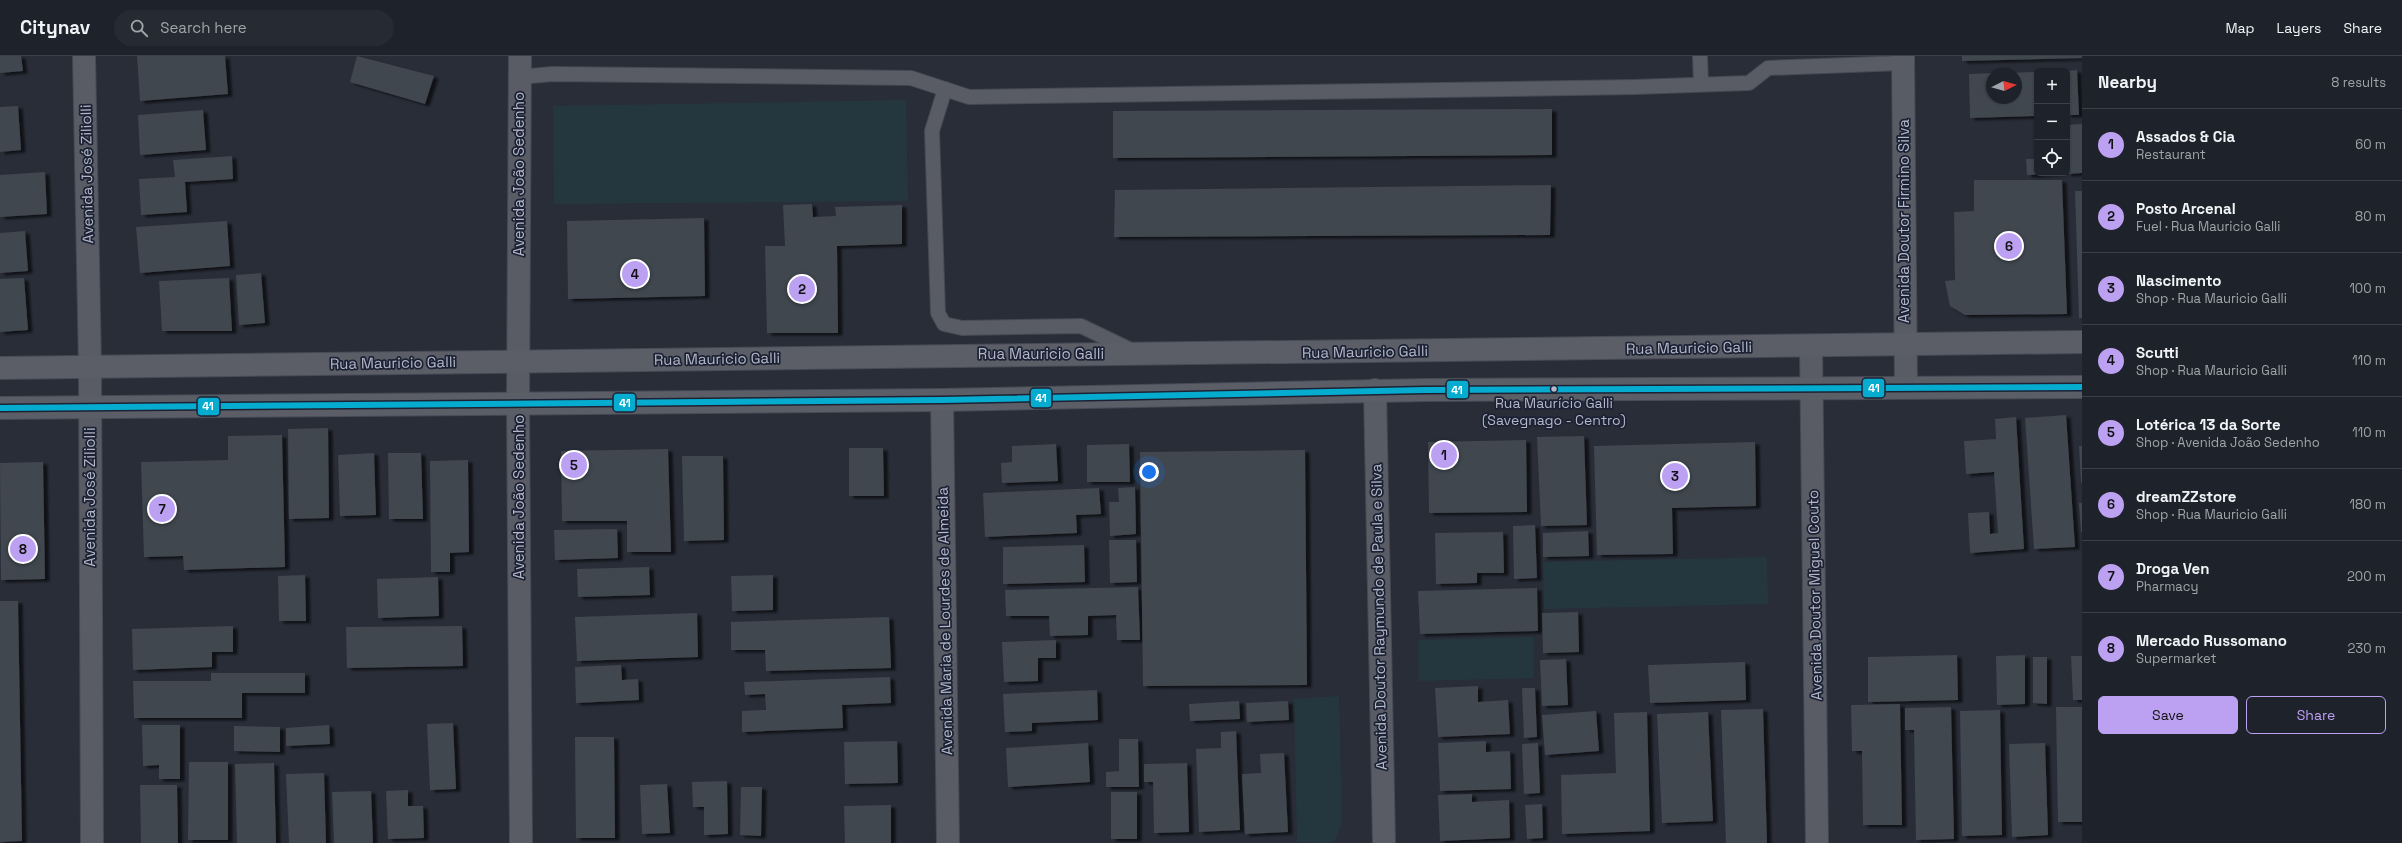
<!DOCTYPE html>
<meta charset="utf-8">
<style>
body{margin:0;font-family:"Space Grotesk",sans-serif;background:#262a32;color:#f1f3f6}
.controls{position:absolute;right:12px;top:12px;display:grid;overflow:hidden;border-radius:6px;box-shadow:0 1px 3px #0004}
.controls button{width:36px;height:36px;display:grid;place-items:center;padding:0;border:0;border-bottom:1px solid #3c3f47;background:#1e222a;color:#f1f3f6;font:20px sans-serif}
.compass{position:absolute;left:1986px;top:12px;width:36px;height:36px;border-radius:50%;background:#1e222a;box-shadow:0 1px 3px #0004;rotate:84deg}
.you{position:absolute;left:1149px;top:416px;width:14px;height:14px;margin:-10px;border:3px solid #fff;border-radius:50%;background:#1a73e8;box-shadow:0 0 0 6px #1a73e833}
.badge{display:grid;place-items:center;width:26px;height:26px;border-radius:50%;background:#bca0f2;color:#111;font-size:13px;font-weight:700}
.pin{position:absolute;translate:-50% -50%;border:2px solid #fff;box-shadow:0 1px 4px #0006}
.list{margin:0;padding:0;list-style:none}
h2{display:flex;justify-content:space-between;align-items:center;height:52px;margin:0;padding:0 16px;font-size:17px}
h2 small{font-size:13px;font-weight:400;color:#a1a4a8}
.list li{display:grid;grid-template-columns:26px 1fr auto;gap:12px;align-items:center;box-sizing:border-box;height:72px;padding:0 16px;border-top:1px solid #3c3f47}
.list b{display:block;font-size:15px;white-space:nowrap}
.list p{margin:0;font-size:13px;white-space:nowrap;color:#a1a4a8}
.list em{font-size:13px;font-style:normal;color:#a1a4a8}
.actions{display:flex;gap:8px;padding:12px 16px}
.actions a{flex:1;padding:9px 0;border:1px solid #bca0f2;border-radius:6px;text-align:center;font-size:14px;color:#bca0f2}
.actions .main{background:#bca0f2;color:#111}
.icon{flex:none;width:22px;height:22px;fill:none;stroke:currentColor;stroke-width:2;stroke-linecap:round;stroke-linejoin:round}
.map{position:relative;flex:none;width:2082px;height:787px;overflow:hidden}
header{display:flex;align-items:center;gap:24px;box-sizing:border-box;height:56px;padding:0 20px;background:#1e222a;border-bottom:1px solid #3c3f47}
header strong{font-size:19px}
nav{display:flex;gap:22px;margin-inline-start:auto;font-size:14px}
.search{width:280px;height:36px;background:#262a32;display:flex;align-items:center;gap:10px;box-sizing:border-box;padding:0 14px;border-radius:22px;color:#a1a4a8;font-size:15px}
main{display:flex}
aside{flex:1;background:#1e222a}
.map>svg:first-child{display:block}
.green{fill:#25373e}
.building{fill:#41464f;filter:url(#shadow)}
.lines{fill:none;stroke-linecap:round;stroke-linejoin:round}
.service-casing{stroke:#454951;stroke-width:16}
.minor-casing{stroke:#454951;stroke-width:24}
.primary-casing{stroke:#464a55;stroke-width:24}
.service{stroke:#595c65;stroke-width:14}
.minor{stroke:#595c65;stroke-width:22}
.primary{stroke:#5b5e67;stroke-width:22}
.bus-1-casing{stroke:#1c2233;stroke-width:9}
.bus-1{stroke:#06acd0;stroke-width:6}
.bus-dot{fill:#b2b8c9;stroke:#1c2233;stroke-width:1.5}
.labels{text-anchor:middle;stroke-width:3.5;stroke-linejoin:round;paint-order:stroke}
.bus-label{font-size:14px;fill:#b2b8c9;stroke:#1c2233}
.street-label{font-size:15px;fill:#b2b8c9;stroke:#1c2233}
.line-badge{stroke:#1c2233;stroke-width:1.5}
.badge-label{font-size:11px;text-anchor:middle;font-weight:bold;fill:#fff}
</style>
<header>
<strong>Citynav</strong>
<div class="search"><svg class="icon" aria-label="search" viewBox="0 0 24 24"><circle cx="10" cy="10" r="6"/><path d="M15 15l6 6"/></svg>Search here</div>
<nav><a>Map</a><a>Layers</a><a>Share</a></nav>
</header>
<main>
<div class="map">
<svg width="2082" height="787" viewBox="0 0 2082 787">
<defs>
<filter id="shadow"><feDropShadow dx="4.5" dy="2.5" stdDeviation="1" flood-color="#0009"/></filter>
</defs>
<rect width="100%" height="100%" fill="#282d38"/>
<g class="green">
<path d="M906,44L908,145L554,148L553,50Z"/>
<path d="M1767,501L1768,548L1544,553L1543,506Z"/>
<path d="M1533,581L1534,622L1419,625L1418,584Z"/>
<path d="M1339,640L1342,766L1335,784L1327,787L1297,786L1294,643Z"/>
</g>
<g class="building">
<path d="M0,0H21L23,15L0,17Z"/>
<path d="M137,0H225L228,38L140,45Z"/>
<path d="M357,0L434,20L425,48L350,26Z"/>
<path d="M1962,0H2082V2L1962,5Z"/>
<path d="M2077,14L2079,59H2067V15Z"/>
<path d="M2037,16V60L1970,62L1969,18L1992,17V42H2016V18L2007,17Z"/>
<path d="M18,50L21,94L0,96V51Z"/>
<path d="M1552,53V99L1113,102V55Z"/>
<path d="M203,54L206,94L140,99L138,59Z"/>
<path d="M2082,68V117L2067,118V69Z"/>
<path d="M232,100L233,123L185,126L187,156L141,159L139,123L175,121L173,104Z"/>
<path d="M2026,103H2037V117L2056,118L2027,119Z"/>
<path d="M45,116L47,158L0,161V119Z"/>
<path d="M1974,124H2062L2067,258L1965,259L1950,250L1945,225L1955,224L1954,156L1974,155Z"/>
<path d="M1551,129L1550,179L1114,181L1115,134Z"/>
<path d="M2075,135H2082V262H2079Z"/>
<path d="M812,148L813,161L836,160L835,151L902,149V188L837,190L838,277H767L765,190H785L783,149Z"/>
<path d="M704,162L705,240L568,243L567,165Z"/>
<path d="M227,165L230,210L140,217L136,171Z"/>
<path d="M25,175L28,215L0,217V177Z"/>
<path d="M261,217L265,267L239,269L236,219Z"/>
<path d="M24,222L28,274L0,276V223Z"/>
<path d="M229,222L232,275H162L159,225Z"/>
<path d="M2066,359L2075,491L2034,493L2025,362Z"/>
<path d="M2016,361L2024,493L1970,497L1968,457L1989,456L1990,478L1998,477L1994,416L1966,418L1964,385L1996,383L1995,363Z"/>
<path d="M328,372L329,462L289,463L288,373Z"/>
<path d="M282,379L285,511L184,514L183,500L144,501L141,406L228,404V380Z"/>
<path d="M1584,380L1587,469L1541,470L1537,381Z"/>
<path d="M1526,384L1527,456L1429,457L1428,386Z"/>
<path d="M1755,386L1756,450L1672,452L1673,498L1597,499L1594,390Z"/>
<path d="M1056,388L1058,425L1002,427L1001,407L1012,406V390Z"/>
<path d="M1129,388L1130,426H1087V389Z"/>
<path d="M2079,390H2082V427H2081Z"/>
<path d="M849,392H883L884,440H849Z"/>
<path d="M668,393L671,496H627V465H562L561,395Z"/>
<path d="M1305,394L1307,629L1143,630L1140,396Z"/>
<path d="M374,397L376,459L340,460L338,399Z"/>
<path d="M388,397H421L423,463H389Z"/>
<path d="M682,400H723L724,484L684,485Z"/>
<path d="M468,404L469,496L450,497V516H431L430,405Z"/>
<path d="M43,406L45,523L1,524L0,407Z"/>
<path d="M1135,431L1136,478L1110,480L1109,446H1119L1118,432Z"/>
<path d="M1099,432L1101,458L1076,459L1077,477L985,481L983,437Z"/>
<path d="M2079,447H2082V476H2081Z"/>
<path d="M1535,469L1537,522L1514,523L1513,470Z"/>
<path d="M617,473L618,502L555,504L554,474Z"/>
<path d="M1588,475L1589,500L1543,501V477Z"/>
<path d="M1503,476L1504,517H1477V527L1436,528L1435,477Z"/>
<path d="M1109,484H1136L1137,526L1110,527Z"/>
<path d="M1084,489L1085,526L1003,528V491Z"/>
<path d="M649,511L650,539L578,541L577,513Z"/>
<path d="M305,519L306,565H279L278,520Z"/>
<path d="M773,519V554L732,555L731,520Z"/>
<path d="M438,521L439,560L378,562L377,523Z"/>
<path d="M1138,531L1140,584H1117L1116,559L1088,560V579L1050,580L1049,560H1006L1005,534Z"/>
<path d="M1537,532L1538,575L1420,578L1418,535Z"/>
<path d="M0,545H18L22,785L0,786Z"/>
<path d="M1578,556L1579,596L1543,597L1542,557Z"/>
<path d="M697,557L698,601L577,605L575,561Z"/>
<path d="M889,561L891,612L766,615L765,594H731V566Z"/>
<path d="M233,570V596H212V611L133,614L132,573Z"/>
<path d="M462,570L463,610L347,612L346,571Z"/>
<path d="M1056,584V602H1038V625L1004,626L1002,586Z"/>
<path d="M1957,599L1958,644L1868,646V601Z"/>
<path d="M2025,599V648L1997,649L1996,600Z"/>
<path d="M2071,600H2082V644H2073Z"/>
<path d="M2033,601H2047V648L2033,647Z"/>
<path d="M1566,603L1568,649L1542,650L1540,604Z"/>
<path d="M1745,606L1746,644L1650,647L1648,609Z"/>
<path d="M621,609L622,624L638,623L639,644L576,647L575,611Z"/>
<path d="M211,617H305V637H242V662H134L133,625H211Z"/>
<path d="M890,621L891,647L842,649L843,672L742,676V655L766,654L765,638L745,639L744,626Z"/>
<path d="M1478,630V646L1508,644L1510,678L1438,681L1435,632Z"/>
<path d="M1522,632H1535L1537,681L1524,682Z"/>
<path d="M1097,634L1098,664L1032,667V675L1005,676L1003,638Z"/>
<path d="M1239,645L1240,663L1190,665L1189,648Z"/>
<path d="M1288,645L1289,664L1247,666L1246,647Z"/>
<path d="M1900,648L1902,769H1863L1862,695H1852L1851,649Z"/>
<path d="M1951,651L1954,783L1916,784L1914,674H1905V652Z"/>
<path d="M2056,651H2082V766H2058Z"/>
<path d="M1763,653L1767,787H1726L1721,654Z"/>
<path d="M2000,654L2002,779L1962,780L1960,655Z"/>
<path d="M1596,655L1599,695L1545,699L1542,659Z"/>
<path d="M1647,656L1650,775L1562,778L1561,719L1616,717L1614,657Z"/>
<path d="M1708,656L1713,765L1662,767L1657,658Z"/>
<path d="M453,667L456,733L430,734L427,668Z"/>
<path d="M142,669H180V723H159V709L143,710Z"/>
<path d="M329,669L330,688L286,690V672Z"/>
<path d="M234,670L280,671V696L234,695Z"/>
<path d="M1236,675L1240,774L1199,776L1196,693L1221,692V676Z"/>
<path d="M575,681H614L615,782H576Z"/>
<path d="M1119,683H1138L1139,731H1106V716L1119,715Z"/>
<path d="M897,685L898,727L845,728L844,686Z"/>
<path d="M1486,685V696L1510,695L1511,733L1440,735L1438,687Z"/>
<path d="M1088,687L1090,726L1008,731L1006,692Z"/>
<path d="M1538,687L1540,737L1524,738L1522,688Z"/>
<path d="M2045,687L2048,779L2012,781L2009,688Z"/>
<path d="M1284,697L1288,776L1245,778L1242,718L1261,717L1260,698Z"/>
<path d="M189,706H228V784H188Z"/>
<path d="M274,707L276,787H237L235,708Z"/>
<path d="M1187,707L1189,776L1154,777L1153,726H1144V708Z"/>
<path d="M324,717L326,787H289L286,718Z"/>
<path d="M727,725L728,778L704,779V751H693L692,726Z"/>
<path d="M667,728L670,777L642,778L640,729Z"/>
<path d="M140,729H177L178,787H141Z"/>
<path d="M741,731H762L761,780L740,779Z"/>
<path d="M408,734V750H423L424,782L388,783L386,735Z"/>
<path d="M371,735L373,787H334L332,736Z"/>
<rect x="1111" y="736" width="26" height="47"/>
<path d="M1472,738V746L1509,744L1510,782L1440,785L1438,739Z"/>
<path d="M1542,748L1543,782L1527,783L1525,749Z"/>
<path d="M891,749V787H845L844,750Z"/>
</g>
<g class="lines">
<g class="service-casing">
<g id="service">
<path d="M1700,0L1701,28"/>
<path d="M520,21L552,18L911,22L969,41L1635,31L1749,27L1768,12L1903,7"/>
<path d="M945,33L932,75L938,257L944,268L962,272L1081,270L1133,295"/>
</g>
</g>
<g class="minor-casing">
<g id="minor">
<path d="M84,0L90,311L92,787"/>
<path d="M520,0L518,348L521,787"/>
<path d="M1903,0L1906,331"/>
<path d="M1811,291L1817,787"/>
<path d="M1375,334L1384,787"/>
<path d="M942,344L948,787"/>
</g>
</g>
<g class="primary-casing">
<g id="primary">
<path d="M0,312L2082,286"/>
<path d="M0,352L942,344L1425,334L2082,331"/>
</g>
</g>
<use href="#service" class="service"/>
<use href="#minor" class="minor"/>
<use href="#primary" class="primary"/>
<g class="bus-1-casing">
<path id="bus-1" d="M0,352L942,344L1425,334L2082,331"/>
</g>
<use href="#bus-1" class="bus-1"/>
</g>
<circle class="bus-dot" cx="1554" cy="333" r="3.5"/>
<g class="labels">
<g class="bus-label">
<text x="1554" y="352">Rua Maurício Galli<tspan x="1554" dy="17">(Savegnago - Centro)</tspan></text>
</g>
<g class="street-label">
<text transform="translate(87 118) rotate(-91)" y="5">Avenida José Ziliolli</text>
<text transform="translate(519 118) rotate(-90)" y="5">Avenida João Sedenho</text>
<text transform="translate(1904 165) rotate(-90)" y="5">Avenida Doutor Firmino Silva</text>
<text transform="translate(1689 292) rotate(-1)" y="5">Rua Mauricio Galli</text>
<text transform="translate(1365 296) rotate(-1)" y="5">Rua Mauricio Galli</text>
<text x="1041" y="303">Rua Mauricio Galli</text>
<text transform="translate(717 303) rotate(-1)" y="5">Rua Mauricio Galli</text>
<text transform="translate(393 307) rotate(-1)" y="5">Rua Mauricio Galli</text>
<text transform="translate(90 441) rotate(-90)" y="5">Avenida José Ziliolli</text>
<text transform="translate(519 441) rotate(-90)" y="5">Avenida João Sedenho</text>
<text transform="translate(1815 539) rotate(-91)" y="5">Avenida Doutor Miguel Couto</text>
<text transform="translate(1379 561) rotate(-91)" y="5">Avenida Doutor Raymundo de Paula e Silva</text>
<text transform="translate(945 565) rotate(-91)" y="5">Avenida Maria de Lourdes de Almeida</text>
</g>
</g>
<g class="line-badge">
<rect x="1862" y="322" width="23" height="20" rx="4" fill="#06acd0"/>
<rect x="1446" y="324" width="23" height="19" rx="4" fill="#06acd0"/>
<rect x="1030" y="332" width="22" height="20" rx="4" fill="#06acd0"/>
<rect x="613" y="337" width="23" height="19" rx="4" fill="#06acd0"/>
<rect x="197" y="341" width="23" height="19" rx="4" fill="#06acd0"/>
</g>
<g class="badge-label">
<text x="1874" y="336">41</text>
<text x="1457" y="338">41</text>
<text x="1041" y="346">41</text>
<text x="625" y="351">41</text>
<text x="208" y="354">41</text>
</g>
</svg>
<div class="controls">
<button>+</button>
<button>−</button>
<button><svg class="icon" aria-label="locate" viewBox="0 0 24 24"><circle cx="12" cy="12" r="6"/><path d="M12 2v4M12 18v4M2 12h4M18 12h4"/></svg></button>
</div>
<svg class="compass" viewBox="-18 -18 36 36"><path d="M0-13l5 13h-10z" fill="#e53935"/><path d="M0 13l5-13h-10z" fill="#a1a4a8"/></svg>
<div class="you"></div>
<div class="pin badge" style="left:1444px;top:399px">1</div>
<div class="pin badge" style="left:802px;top:233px">2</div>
<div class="pin badge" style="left:1675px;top:420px">3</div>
<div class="pin badge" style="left:635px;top:218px">4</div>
<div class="pin badge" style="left:574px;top:409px">5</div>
<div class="pin badge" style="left:2009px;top:190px">6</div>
<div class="pin badge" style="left:162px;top:453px">7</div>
<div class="pin badge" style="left:23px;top:493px">8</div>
</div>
<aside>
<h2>Nearby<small>8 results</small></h2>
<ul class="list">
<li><span class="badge">1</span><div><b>Assados &amp; Cia</b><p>Restaurant</p></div><em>60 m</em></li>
<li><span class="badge">2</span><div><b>Posto Arcenal</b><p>Fuel · Rua Mauricio Galli</p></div><em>80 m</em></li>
<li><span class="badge">3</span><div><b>Nascimento</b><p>Shop · Rua Mauricio Galli</p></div><em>100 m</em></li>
<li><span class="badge">4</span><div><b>Scutti</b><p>Shop · Rua Mauricio Galli</p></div><em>110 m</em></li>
<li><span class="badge">5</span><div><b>Lotérica 13 da Sorte</b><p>Shop · Avenida João Sedenho</p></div><em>110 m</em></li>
<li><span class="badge">6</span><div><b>dreamZZstore</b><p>Shop · Rua Mauricio Galli</p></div><em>180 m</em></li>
<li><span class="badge">7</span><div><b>Droga Ven</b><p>Pharmacy</p></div><em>200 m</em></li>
<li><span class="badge">8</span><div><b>Mercado Russomano</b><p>Supermarket</p></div><em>230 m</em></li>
</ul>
<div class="actions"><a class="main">Save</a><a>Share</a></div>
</aside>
</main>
